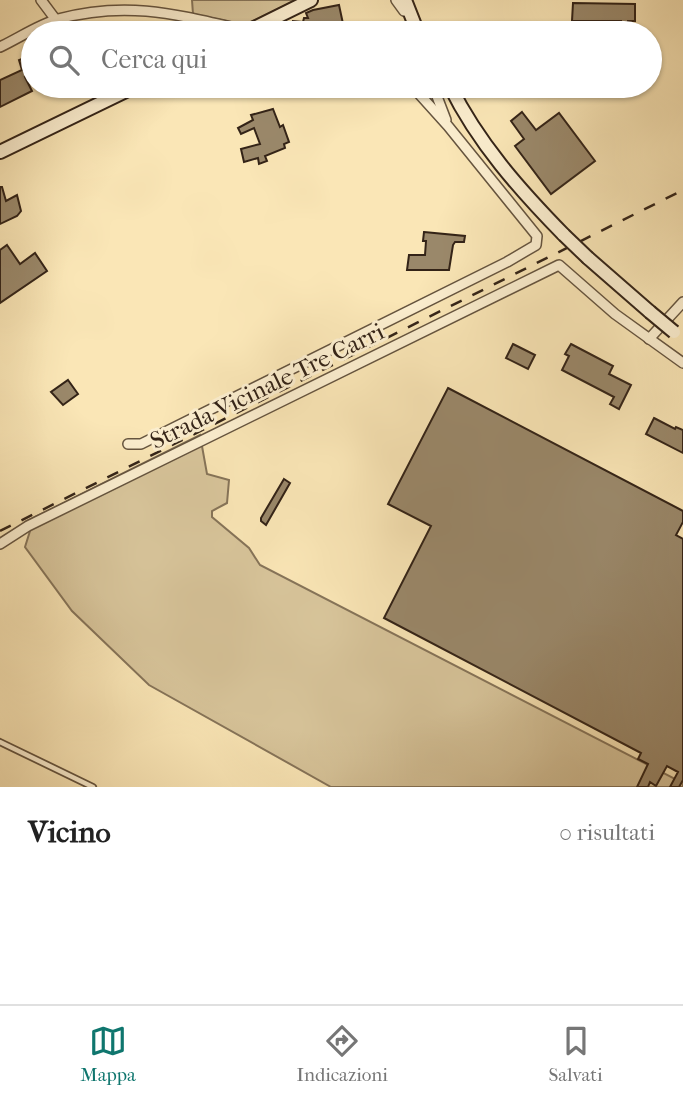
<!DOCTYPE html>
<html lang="it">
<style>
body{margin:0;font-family:"IM FELL French Canon",serif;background:#f6f6f6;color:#222}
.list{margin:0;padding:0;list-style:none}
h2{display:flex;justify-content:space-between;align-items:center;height:91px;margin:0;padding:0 28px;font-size:30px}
h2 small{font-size:23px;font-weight:400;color:#767676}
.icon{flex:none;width:38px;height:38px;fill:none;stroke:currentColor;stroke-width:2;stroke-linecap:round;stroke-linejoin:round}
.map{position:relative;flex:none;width:683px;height:787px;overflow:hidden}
.search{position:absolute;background:#fff;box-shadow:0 2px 5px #0004;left:21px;right:21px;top:21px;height:77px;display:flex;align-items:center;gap:18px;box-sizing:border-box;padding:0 24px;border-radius:38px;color:#767676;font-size:26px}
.sheet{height:217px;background:#fff}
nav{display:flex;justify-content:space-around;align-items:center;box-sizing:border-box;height:98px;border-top:2px solid #e0e0e0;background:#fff;font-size:19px;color:#767676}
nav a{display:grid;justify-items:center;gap:4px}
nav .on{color:#0f766e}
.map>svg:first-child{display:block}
.green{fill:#d8c59b;stroke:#867459;stroke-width:2}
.building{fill:#9a886a;stroke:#332317;stroke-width:2}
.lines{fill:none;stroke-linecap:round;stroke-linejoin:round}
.service-casing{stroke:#65543f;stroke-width:8}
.minor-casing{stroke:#65543f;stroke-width:12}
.secondary-casing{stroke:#332317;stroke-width:16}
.service{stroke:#fcefd0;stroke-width:4.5}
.minor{stroke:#fcefd0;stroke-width:9}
.secondary{stroke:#fcefd0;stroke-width:12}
.rail{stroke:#332317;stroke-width:2.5;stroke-dasharray:12 12;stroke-linecap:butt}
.secondary-bridge-casing{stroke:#332317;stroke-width:16;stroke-linecap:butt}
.secondary-bridge{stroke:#fcefd0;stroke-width:12}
.labels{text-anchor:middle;stroke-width:6;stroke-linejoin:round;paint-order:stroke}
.street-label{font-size:24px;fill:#332317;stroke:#fcefd0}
</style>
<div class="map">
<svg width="683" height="787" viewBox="0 0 683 787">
<rect width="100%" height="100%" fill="#fae6b6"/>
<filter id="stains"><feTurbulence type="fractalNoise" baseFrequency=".00286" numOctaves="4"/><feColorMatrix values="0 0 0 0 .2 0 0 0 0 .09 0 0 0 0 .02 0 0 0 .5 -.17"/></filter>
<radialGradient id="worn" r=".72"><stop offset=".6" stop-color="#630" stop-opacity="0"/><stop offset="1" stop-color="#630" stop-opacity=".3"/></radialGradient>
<g class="green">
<path d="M192,0H296L245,25L193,14Z"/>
<path d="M200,435L207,474L229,480L227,503L212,511V517L249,548L260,565L683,783V787H331L149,685L72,611L25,547L30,531L25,522Z"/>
</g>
<g class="building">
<path d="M573,3L635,4V21H628V28H621V21H572Z"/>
<path d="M339,5L345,33H304L301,28L293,25V21L303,22L304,18H308L306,13L313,10Z"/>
<path d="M27,57L33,74L25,77L32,91L0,107V80L22,70L19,60Z"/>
<path d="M273,109L280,127L283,125L289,142L284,144L285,148L265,156L267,161L259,164L258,158L244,162L241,149L260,144L254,128L241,134L238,128L253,120L251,115Z"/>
<path d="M522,112L536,130L559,113L595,161L551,194L515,146L524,139L511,121Z"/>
<path d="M0,187H2L6,201L17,195L21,211L17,216L0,224Z"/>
<path d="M424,232L465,236L464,242H455L453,245L449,270H407L409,255H425L426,241H423Z"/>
<path d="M7,245L20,264L35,253L47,271L0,303V250Z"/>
<path d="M513,344L535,355L528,369L506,358Z"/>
<path d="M571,344L613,366L609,374L631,385L619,409L610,404L614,397L562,370L569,356L565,354Z"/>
<path d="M68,380L78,394L63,405L51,392Z"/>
<path d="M448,388L683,511V522L676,535L683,539V780L679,787H670L678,772L667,766L656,786L650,782L648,787H637L648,764L638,759L641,753L384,618L431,526L388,504Z"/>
<path d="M654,418L675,429L676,427L683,430V453L646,434Z"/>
<path d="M284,479L290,483L266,525L261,521V518Z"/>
</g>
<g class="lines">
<g class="service-casing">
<path id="service" d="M0,742L93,787"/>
</g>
<g class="minor-casing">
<g id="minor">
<path d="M41,0L56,20"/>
<path d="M396,0L404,11"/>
<path d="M264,24L297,33"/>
<path d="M0,47C19,38 38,25 58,19C129,0 179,15 248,31"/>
<path d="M433,86L446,120"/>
<path d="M649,339L683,302"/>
<path d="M128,444H141L507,262L536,245L537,236L448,126L412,86"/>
<path d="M0,544L28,526L559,265L615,314L683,363"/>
</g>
</g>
<g class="secondary-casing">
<g id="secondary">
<path d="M405,0L418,33"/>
<path d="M244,33L311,0"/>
<path d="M450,86C478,143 520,190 564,235"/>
<path d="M0,152L136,86"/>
<path d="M588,258L650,312"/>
</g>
</g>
<use href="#service" class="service"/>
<use href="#minor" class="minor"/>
<use href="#secondary" class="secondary"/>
<path class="rail" d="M0,531L683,190"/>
<g class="secondary-bridge-casing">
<g id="secondary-bridge">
<path d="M564,235L588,258"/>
<path d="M650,312L674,332"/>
</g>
</g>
<use href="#secondary-bridge" class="secondary-bridge"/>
</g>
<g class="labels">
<g class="street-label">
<text transform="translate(267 386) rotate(-26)" y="8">Strada Vicinale Tre Carri</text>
</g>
</g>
<rect width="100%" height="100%" filter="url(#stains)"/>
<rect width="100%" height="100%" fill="url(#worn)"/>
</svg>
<div class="search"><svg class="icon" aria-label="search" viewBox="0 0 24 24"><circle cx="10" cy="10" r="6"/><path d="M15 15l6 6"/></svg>Cerca qui</div>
</div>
<section class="sheet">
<h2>Vicino<small>0 risultati</small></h2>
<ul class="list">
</ul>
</section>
<nav>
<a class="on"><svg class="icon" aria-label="map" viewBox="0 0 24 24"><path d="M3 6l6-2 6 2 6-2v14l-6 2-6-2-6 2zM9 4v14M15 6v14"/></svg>Mappa</a>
<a><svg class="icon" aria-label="directions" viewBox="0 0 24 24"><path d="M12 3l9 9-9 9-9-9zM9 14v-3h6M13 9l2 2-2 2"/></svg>Indicazioni</a>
<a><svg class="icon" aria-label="saved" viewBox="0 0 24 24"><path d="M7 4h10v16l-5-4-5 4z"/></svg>Salvati</a>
</nav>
